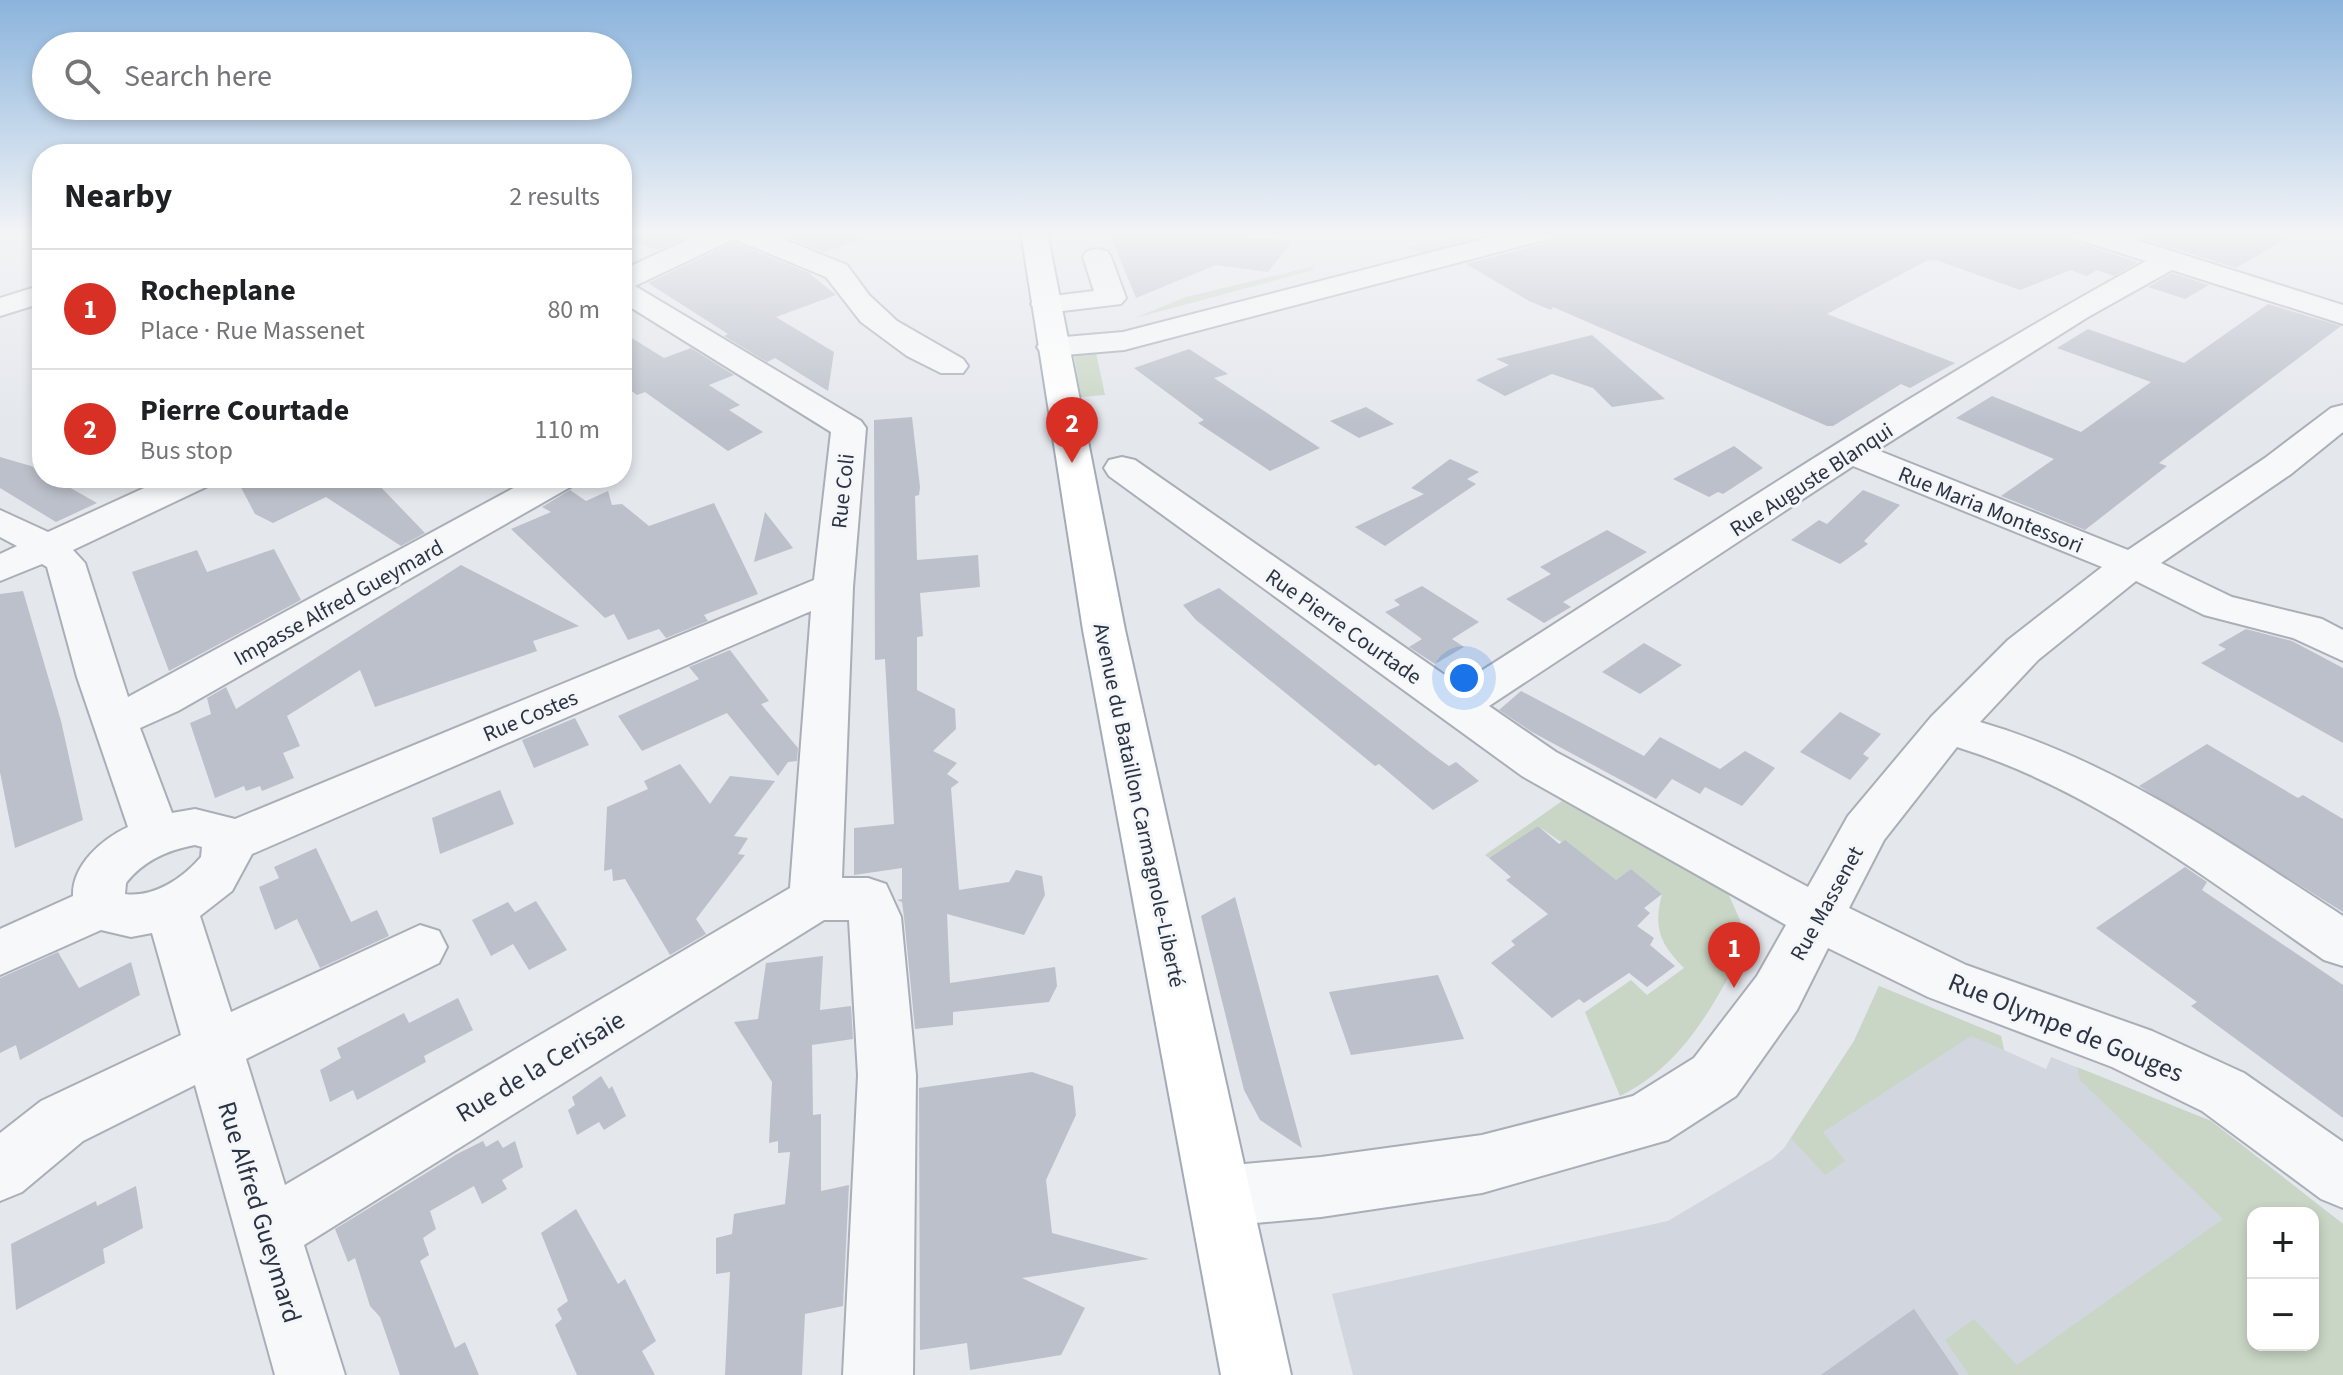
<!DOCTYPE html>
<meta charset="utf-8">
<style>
body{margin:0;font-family:"Source Sans 3",sans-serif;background:#f6f6f6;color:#202124}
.controls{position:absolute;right:24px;bottom:24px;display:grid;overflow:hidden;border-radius:16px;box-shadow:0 4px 12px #0003}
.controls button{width:72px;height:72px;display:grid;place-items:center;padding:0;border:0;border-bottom:2px solid #e0e0e0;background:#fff;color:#202124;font:40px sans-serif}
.you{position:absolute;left:1464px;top:678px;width:28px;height:28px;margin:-20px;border:6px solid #fff;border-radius:50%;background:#1a73e8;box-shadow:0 0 0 12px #1a73e833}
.badge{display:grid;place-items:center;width:52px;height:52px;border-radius:50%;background:#d93025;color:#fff;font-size:26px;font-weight:700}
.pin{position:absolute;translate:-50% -66px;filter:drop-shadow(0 2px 4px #0008)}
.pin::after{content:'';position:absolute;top:42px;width:28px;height:24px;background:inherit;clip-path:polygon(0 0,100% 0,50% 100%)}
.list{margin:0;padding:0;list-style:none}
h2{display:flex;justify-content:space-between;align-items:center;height:104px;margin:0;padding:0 32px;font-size:34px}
h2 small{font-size:26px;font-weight:400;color:#757577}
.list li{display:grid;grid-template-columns:52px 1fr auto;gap:24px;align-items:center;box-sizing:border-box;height:120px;padding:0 32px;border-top:2px solid #e0e0e0}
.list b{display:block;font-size:30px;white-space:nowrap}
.list p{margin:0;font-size:26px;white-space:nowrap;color:#757577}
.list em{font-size:26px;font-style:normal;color:#757577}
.icon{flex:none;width:44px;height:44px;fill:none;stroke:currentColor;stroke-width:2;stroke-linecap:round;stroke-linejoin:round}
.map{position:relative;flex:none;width:2343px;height:1375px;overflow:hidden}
.search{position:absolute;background:#fff;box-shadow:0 4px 12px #0003;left:32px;top:32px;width:600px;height:88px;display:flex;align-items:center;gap:20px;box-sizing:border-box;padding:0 28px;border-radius:44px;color:#757577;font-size:30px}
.panel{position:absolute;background:#fff;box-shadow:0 4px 12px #0003;left:32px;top:144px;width:600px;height:344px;border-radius:32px}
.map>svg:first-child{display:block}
.built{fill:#d2d6de;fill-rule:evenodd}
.green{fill:#c9d6c5;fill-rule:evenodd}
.building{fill:#bbc0ca}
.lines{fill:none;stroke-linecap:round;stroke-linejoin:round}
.minor-casing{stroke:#a9aeb7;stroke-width:4}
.major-casing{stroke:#a3abb8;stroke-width:4}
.minor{fill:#f7f8fa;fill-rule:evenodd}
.major{fill:#fff;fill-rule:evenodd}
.labels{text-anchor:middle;stroke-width:6;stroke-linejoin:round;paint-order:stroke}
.street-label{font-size:22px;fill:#2b3445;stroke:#f4f6f9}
.near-street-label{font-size:26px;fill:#2b3445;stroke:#f4f6f9}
</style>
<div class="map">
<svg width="2343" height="1375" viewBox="0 0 2343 1375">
<rect width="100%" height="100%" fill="#e4e7ec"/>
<path class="built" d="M1879,986L2001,1036L2004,1050L2046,1069L2051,1057L2211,1121L2343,1224V1375H1353L1332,1294L1668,1221L1772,1159L1784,1148L1854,1041ZM2253,1213H2313V1345H2253Z"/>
<g class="green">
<path d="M1479,234L1487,237L1422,254L1406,247L1430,239Z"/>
<path d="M1315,266L1310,271L1135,318L1186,297Z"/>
<path d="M1095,348L1105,395L1081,397L1073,349Z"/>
<path d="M1562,801L1727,891L1749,940C1715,1001 1686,1064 1620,1096L1585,1012L1631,980L1647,995L1684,968C1660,944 1653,928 1662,894L1631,869L1616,880L1538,826L1489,858L1485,855Z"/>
<path d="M1879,986L2001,1036L2004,1050L1971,1036L1823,1132L1845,1161L1825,1175L1791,1138L1854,1041Z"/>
<path d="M2077,1067L2211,1121L2343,1224V1375H1969L1945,1340L1974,1319L2017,1365L2223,1219L2080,1080ZM2253,1213H2313V1345H2253Z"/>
</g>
<g class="building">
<path d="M626,232H696L658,250L625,240Z"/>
<path d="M775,232H869L870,236L824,252Z"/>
<path d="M1109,232H1222L1292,241L1268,272L1216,265L1136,298Z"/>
<path d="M1561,232H2066L2072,241L2138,262L2114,276L2097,270L2087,276L2071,270L2020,290L1936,260L1926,261L1827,314L1955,363L1910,388L1901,384L1833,426H1827L1553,307L1551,310L1529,301L1466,264L1553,241Z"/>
<path d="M2122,232H2298L2236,268Z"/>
<path d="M734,242L809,273L836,295L776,317L834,352L828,391L775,358L767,362L724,336L728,334L648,283Z"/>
<path d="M2172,273L2209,285L2185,299L2148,287Z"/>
<path d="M2268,304L2341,326L2159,463L2167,466L2085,530L2001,496L2054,459L1956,418L1992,396L2081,432L2151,382L2057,348L2088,329L2184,363Z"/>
<path d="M622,332L664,358L691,348L734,375L709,385L740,405L729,410L763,432L728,451L645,392L637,395L630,390L622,385Z"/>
<path d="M1592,335L1665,399L1612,407L1593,388L1552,374L1505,396L1476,380L1509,365L1496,359Z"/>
<path d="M1189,349L1228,374L1214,378L1320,448L1270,471L1198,423L1204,420L1134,368Z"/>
<path d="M1366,407L1394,424L1359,438L1330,421Z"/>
<path d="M912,417L920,487L919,495L915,496L917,560L978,555L980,587L920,593L923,636L917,637V690L955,709L956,729L933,751L957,763L947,774L959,782L951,788L959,890L1009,882L1016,870L1042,876L1045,895L1024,935L947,914L950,983L1055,967L1057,986L1049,1002L953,1012V1025L915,1029L904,917L902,902L897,900L902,899V868L854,875V828L894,824L885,659L875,660L874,420Z"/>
<path d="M1734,446L1763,468L1723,494L1718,492L1709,497L1673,479Z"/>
<path d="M0,457L31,466L42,472V478H53L97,503L56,522L0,488Z"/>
<path d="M1450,459L1479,472L1467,479L1476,484L1385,546L1355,527L1424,494L1411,488Z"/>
<path d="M236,478H372L425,533L401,546L326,497L273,523L255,514Z"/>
<path d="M570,490L586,501L608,491L612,505L622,504L649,526L714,503L758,594L704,615L708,621L666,638L659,629L628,640L614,614L605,618L511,529L551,512L542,507Z"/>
<path d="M1863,490L1900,505L1864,541L1868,544L1840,564L1791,540L1819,520L1827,524Z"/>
<path d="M765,512L793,548L754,562Z"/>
<path d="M1607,530L1647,552L1563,602L1571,607L1544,623L1506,599L1551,574L1540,567Z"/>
<path d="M274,549L301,600L169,671L132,572L197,550L207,572Z"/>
<path d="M461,565L579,626L533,641L537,651L375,707L360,670L287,716L300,746L283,753L294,778L262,791L260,786L246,791L244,786L215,798L190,723L211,714L207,698L226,687L236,709Z"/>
<path d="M1422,586L1479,622L1452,639L1464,647L1435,664L1409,647L1422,639L1385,612L1400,605L1394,600Z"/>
<path d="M1219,588L1431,753L1449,766L1456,762L1479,781L1433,810L1379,764L1375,766L1196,620L1183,605Z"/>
<path d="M23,591L61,721L83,820L15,848L0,772V594Z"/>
<path d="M2246,629L2292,641L2343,668V743L2201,663L2226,649L2218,645Z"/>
<path d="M1644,643L1682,665L1640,694L1602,672Z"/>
<path d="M730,650L769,701L761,704L798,748L797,761L788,762L778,776L727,713L642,751L618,716L699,679L689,667Z"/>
<path d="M1521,691L1644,756L1660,737L1720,769L1745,751L1775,768L1742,806L1705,787L1700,794L1672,779L1656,799L1532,732L1499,710Z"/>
<path d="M1840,712L1881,734L1863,754L1869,758L1850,780L1800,752Z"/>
<path d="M575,718L589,745L534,768L522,740Z"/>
<path d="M2207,744L2298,798L2303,795L2343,819V912L2139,786Z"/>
<path d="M680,764L710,804L730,776L775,781L734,836L748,838L738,854L745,855L696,919L706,934L670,955L625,879L613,881L612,869L604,871L607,807L648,789L644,781Z"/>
<path d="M500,790L514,824L440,854L432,818Z"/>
<path d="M1538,826L1559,844L1565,840L1616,880L1631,869L1662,894L1644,908L1650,913L1637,926L1654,938L1650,945L1675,966L1647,987L1629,973L1584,1003L1579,999L1552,1018L1491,963L1515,945L1511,941L1548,914L1506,880L1511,877L1489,858Z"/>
<path d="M316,848L351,922L377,910L389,936L320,968L297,919L275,930L259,887L279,878L274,867Z"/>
<path d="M2185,867L2207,882L2202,890L2343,985V1118L2191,1006L2197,1002L2096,928Z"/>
<path d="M1235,897L1302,1148L1260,1120L1244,1090L1201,916Z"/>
<path d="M536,901L567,950L529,970L513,944L491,956L472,920L508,902L515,912Z"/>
<path d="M58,952L79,988L131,962L140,995L20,1060L16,1045L0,1053V978Z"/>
<path d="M823,956L820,1010L851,1006L853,1039L812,1045L813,1115L821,1114V1191L849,1185L843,1306L805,1314L802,1375H725L730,1272L716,1274V1238L732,1234L734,1214L785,1204L790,1152L778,1153V1141L769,1143L772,1082L734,1022L758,1019L766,963Z"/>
<path d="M1438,975L1464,1039L1351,1055L1329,992Z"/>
<path d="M458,998L473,1030L424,1056L426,1062L357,1100L353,1090L330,1102L320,1070L341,1058L337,1048L404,1013L409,1023Z"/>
<path d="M1032,1072L1073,1086L1076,1115L1046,1180L1052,1233L1149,1259L1022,1278L1085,1308L1061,1355L970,1370L967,1343L920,1350L919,1088Z"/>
<path d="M601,1076L609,1089L612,1086L626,1116L604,1130L599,1122L577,1135L568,1110L575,1105L572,1097Z"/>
<path d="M498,1140L503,1148L515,1141L523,1167L502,1180L507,1189L482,1204L474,1186L430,1211L436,1229L423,1238L429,1255L420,1261L455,1348L465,1342L479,1375H400L380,1317L370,1306L355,1258L348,1262L335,1229L457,1154L483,1141L486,1147Z"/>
<path d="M136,1186L143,1228L103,1249L105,1263L16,1310L11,1244L96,1201L97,1206Z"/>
<path d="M576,1209L618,1284L625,1279L656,1341L642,1351L655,1375H577L555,1325L562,1319L557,1309L568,1301L541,1233Z"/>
<path d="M1914,1309L1959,1375H1821L1901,1318Z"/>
</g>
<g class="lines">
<g class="minor-casing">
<g id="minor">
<path d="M704,232H766L847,265L869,295L897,321L963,359L968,366L963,373H941L907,356L861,322L826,277L734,239L635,286L861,421L866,428L853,587L842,878H868L886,884L901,917L916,1075L913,1375H843L858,1075L849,920H824L304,1245L345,1375H275L195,1085L83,1141L22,1192L0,1201V1133L41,1101L181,1035L152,933L131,937L101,930L0,975V929L73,896C72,865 102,839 128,827L77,677L47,567L42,564L0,581V554L17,546L0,537V510L48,532L166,478H213L208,486L73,550L85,563L128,697L532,478H577L572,486L178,711L140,728L172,813L195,809L235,819L814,580L831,432L622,302V270ZM811,611L790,888L285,1185L246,1059L439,963L447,947L439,931L420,925L231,1012L200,916L232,891L252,854ZM195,845L202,847L201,857C183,878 154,898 125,894L126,883C143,861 167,850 195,845Z"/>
<path d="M1510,232H1556L1552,238L1124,350L1053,356L1042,354L1037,347L1042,340L1053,338L1123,332Z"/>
<path d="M2069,232H2111L2343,305V324L2172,270L2088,317L1877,450L2128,550L2265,458L2331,408L2343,405V432L2291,474L2161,563L2232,597L2322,619L2343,630V661L2293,638L2204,615L2136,581L2038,660L1980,722C2114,761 2227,841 2343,916V966L2324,960C2208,880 2093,789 1957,747L1884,840L1849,908L1966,965L2152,1031L2244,1073L2343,1142V1208L2321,1199L2202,1111L2112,1067L1928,997L1828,948L1797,1010L1736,1096L1668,1140L1482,1193L1321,1217L1222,1226L1200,1218L1190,1196L1200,1174L1222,1166L1321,1157L1482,1135L1633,1096L1694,1058L1757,976L1786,925L1522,776L1109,476L1104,468L1109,460L1122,457L1135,460L1459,685C1685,541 1910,391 2146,261L2073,238ZM1853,466L2102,567L2008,640L1931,717L1848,816L1808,887L1556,752L1489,706Z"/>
<path d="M1097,249L1107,251L1111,257L1126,298L1121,304L1046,313L1036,310L1031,304L1036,298L1094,291L1083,257L1087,251Z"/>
<path d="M42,285V303L0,316V298Z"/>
</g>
</g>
<g class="major-casing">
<path id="major" d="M1021,232H1047L1125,630L1291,1375H1221L1083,630Z"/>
</g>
<use href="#minor" class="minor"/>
<use href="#major" class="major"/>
</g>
<linearGradient id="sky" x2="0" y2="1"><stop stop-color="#8bb4dd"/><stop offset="0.55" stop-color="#f3f4f6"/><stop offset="1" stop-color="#f3f4f6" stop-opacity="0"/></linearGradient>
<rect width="2343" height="425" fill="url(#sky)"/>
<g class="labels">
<g class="street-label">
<text transform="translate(1811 479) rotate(-33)" y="8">Rue Auguste Blanqui</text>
<text transform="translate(842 491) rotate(-84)" y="8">Rue Coli</text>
<text transform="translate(1991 509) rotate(22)" y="8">Rue Maria Montessori</text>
<text transform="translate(338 602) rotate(-29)" y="8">Impasse Alfred Gueymard</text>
<text transform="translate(1344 626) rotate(35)" y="8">Rue Pierre Courtade</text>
<text transform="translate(530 715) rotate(-23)" y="8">Rue Costes</text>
<text transform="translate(1140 805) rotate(78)" y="8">Avenue du Bataillon Carmagnole-Liberté</text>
<text transform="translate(1826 903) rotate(-61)" y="8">Rue Massenet</text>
</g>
<g class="near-street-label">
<text transform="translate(2066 1027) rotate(22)" y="9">Rue Olympe de Gouges</text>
<text transform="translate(540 1066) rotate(-31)" y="9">Rue de la Cerisaie</text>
<text transform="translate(260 1212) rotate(73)" y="9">Rue Alfred Gueymard</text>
</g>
</g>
</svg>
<div class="controls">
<button>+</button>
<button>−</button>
</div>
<div class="you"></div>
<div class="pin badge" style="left:1734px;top:988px">1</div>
<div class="pin badge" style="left:1072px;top:463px">2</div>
<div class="search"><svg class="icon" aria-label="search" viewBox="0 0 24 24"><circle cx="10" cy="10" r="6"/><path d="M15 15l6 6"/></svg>Search here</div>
<section class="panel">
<h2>Nearby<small>2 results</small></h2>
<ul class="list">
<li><span class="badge">1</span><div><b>Rocheplane</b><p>Place · Rue Massenet</p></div><em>80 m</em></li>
<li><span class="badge">2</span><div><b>Pierre Courtade</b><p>Bus stop</p></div><em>110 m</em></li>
</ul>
</section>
</div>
